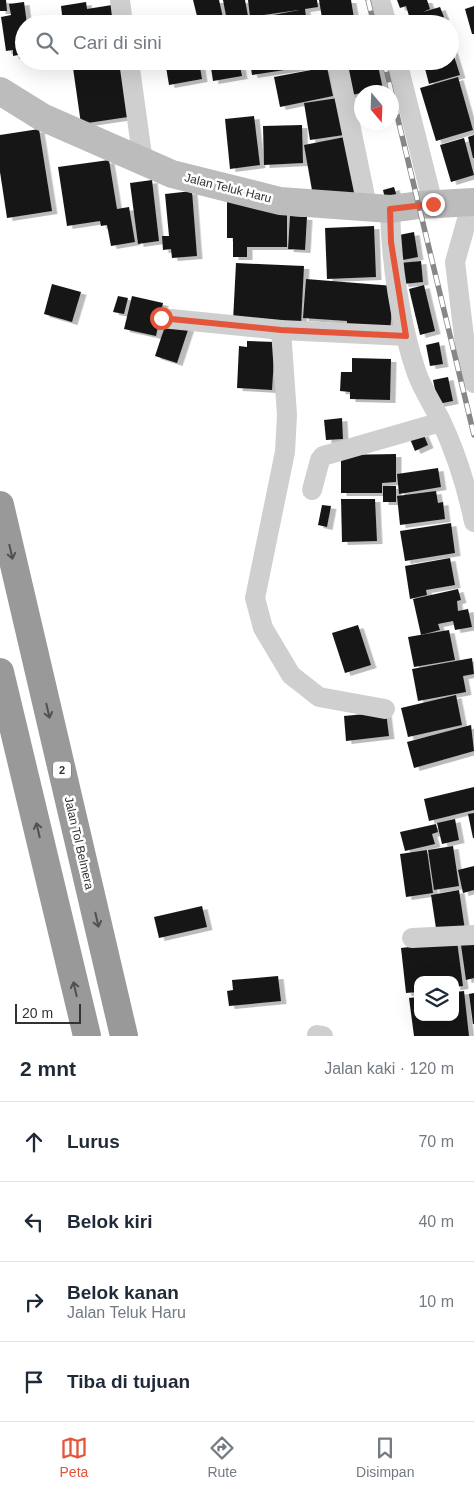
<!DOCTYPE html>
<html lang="id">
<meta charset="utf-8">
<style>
body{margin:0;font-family:Helvetica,sans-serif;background:#f2f2f3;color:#1f2937}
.controls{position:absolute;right:15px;bottom:15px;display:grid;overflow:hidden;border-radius:10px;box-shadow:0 5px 20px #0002}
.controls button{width:45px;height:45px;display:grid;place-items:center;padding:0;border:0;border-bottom:1px solid #e0e1e3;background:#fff;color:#1f2937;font:25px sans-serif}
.compass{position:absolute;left:354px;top:85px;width:45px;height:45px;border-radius:50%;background:#fff;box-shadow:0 5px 20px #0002;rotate:161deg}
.scale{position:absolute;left:15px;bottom:12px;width:66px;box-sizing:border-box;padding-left:5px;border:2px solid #323232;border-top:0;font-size:14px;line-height:18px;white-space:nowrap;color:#323232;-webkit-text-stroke:4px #fff;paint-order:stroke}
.stop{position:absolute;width:15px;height:15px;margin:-11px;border:4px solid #e4553a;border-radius:50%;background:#fff}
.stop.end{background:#e4553a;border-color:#fff;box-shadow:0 1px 5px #0008}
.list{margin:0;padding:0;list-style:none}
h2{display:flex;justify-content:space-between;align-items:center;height:65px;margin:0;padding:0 20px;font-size:21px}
h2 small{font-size:16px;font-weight:400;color:#747a83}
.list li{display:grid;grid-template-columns:32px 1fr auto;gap:15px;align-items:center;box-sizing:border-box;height:80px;padding:0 20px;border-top:1px solid #e0e1e3}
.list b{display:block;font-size:19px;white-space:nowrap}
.list p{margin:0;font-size:16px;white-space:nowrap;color:#747a83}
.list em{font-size:16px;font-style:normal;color:#747a83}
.icon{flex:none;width:28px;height:28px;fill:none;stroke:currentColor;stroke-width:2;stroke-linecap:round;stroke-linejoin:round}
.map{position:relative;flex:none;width:474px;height:1036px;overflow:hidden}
.search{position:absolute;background:#fff;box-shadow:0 5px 20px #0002;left:15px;right:15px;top:15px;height:55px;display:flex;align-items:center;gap:12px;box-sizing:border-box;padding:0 18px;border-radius:28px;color:#747a83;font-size:19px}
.sheet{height:385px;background:#fff}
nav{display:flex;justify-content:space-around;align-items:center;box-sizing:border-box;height:70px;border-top:1px solid #e0e1e3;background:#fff;font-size:14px;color:#747a83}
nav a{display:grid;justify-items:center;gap:2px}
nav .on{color:#e4553a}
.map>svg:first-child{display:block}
.building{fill:#191919;filter:url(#shadow)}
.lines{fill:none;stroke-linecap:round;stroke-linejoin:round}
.street{stroke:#cfcfcf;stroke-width:20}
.secondary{stroke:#bcbcbc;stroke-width:28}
.highway{stroke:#999;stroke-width:28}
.rail-casing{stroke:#878787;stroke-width:5.5}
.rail{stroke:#fff;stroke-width:4;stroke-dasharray:11;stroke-linecap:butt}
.oneway{stroke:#515151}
.route{stroke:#e4553a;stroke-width:6}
.labels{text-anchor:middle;stroke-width:5;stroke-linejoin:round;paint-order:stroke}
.shield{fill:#fff;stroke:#707070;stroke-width:1}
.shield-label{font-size:11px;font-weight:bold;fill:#323232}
.street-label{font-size:12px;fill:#323232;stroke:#fff}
</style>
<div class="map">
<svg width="474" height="1036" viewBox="0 0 474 1036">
<defs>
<filter id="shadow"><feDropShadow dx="5.5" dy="3" stdDeviation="0" flood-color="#0004"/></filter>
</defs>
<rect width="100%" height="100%" fill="#fff"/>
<g class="building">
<path d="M0,0H6L7,11H0Z"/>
<path d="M193,0H219L224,22L199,24Z"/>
<path d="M223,0H245L248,16L227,21Z"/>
<path d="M248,0H317L318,7L305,9L307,24H265L263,17L299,10L250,17Z"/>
<path d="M319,0H351L355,24H323Z"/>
<path d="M397,0H427L430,9L423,12L440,7L444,17L422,24H408L406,17L409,16L406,6L400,8Z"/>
<path d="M24,2L27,24H24V54L13,56V50L6,51L1,17L11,15L9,4Z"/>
<path d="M86,2L87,9L112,5L115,24H63L61,6Z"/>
<path d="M474,6V34H472L465,9Z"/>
<path d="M450,43L460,75L429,84L423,61H450Z"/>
<path d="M72,61H120L128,117L81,124Z"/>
<path d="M165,61H199L202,79L169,85Z"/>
<path d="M210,61H239L242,76L213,81Z"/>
<path d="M250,61H303L304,67L252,75Z"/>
<path d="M340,61H377L383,89L346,96Z"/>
<path d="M327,67L333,96L280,107L274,77Z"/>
<path d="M458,77L473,130L436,141L420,88Z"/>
<path d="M338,98L344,135L310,140L304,103Z"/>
<path d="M254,116L260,165L230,169L225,119Z"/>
<path d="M302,125L303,163L264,165L263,126Z"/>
<path d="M39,129L52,211L7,218L0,172V135Z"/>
<path d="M474,135V158H473L468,137Z"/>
<path d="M350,136L362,199L313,196L304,145Z"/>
<path d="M464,138L474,175L451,182L440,145Z"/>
<path d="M109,160L117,209L129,207L135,242L111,246L107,225L101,226L100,221L67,226L58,167Z"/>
<path d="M152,180L159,241L138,244L130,183Z"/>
<path d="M394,187L398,200L386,203L383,190Z"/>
<path d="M192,191L197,256L172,258L171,249L163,250L162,236H169L165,194Z"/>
<path d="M227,197L287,204V247H247V257H233V238H227Z"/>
<path d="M290,216L307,217L305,250L288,249Z"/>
<path d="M374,226L376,277L327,279L325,228Z"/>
<path d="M414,232L418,257L398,261L394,236Z"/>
<path d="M421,261L423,282L403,284L400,263Z"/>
<path d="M236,263L304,266L301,325L233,321Z"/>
<path d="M306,279L394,286L390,332L347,329V321L303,318Z"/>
<path d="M52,284L81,292L72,322L44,314Z"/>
<path d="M424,285L435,331L420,335L409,289Z"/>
<path d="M118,296L128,298L124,314L113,312Z"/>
<path d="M132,296L163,303L156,336L124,329Z"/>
<path d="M167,320L189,327L177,363L155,356Z"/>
<path d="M247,341L275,342L272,390L237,388L239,346L247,347Z"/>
<path d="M439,342L443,364L430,366L426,345Z"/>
<path d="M352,358L391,359L390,400L350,399V392L340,391L341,372H352Z"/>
<path d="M448,377L453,401L438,404L433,380Z"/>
<path d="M342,418L343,439L326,440L324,420Z"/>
<path d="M423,433L428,445L415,451L410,439Z"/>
<path d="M396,454V482L382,483V493H341V455Z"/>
<path d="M438,468L441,487L399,494L397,474Z"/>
<rect x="383" y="486" width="13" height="16"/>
<path d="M436,491L438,503L443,502L445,519L400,525L397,496Z"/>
<path d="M341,499H375L377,541L342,542Z"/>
<path d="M322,505L331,506L327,527L318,525Z"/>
<path d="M451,523L455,553L405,561L400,531Z"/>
<path d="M450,558L455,585L426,590L427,595L410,599L405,566Z"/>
<path d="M458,589L461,600L457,601L458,611L468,609L472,627L455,630L453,621L438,624L440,630L421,635L413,599Z"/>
<path d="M358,625L371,665L345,673L332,633Z"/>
<path d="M449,630L455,660L414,667L408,637Z"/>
<path d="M472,658L474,674L463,676L466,692L418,701L412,669Z"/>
<path d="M456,695L462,725L408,737L401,708Z"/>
<path d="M386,712L389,736L346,741L344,716Z"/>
<path d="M471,725L474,751L414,768L407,742Z"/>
<path d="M474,787V810L429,821L424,799Z"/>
<path d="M474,813V838H473L468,814Z"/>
<path d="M455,819L459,840L442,844L437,823Z"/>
<path d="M436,824L438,832L432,834L435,844L405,851L400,832Z"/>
<path d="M453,846L459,886L434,890L428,850Z"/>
<path d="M427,850L433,893L406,897L400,854Z"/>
<path d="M474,866V890L463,893L458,870Z"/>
<path d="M459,890L465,930L437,935L431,895Z"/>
<path d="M202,906L207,927L159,938L154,917Z"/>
<path d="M457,941L463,986L455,987V980H418V992L406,993L401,948Z"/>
<path d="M474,943V978L466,980L461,945Z"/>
<path d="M278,976L281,1001L229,1006L227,991L233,990L232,980Z"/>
<path d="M464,991L469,1036H414L409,998L418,997V1017H455V992Z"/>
<path d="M474,993V1024H473L469,994Z"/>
</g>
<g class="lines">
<g class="street">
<path d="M120,0L123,24"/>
<path d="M380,0L387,24"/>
<path d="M129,61L143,162"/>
<path d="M337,61L367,206"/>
<path d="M397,61L433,204"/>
<path d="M472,202L455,262L465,345L474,383"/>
<path d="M390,209C391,260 400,326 417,374C423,390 433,405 441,421C456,453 467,488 474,522"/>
<path d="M161,318L281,330L406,336"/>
<path d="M281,330L287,415L285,452L255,598L263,628L291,675L319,697L385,709"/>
<path d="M312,490L320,460L323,456L441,422"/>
<path d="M412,938L474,935"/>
<path d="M317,1035L323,1036"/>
</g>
<path class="secondary" d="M0,91L42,117L172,174L280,201L390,209L419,205L474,202"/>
<g class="highway">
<path d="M0,505L124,1036"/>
<path d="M0,672L87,1036"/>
</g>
<g class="rail-casing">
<g id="rail">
<path d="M368,0L374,24"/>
<path d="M384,61L474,435"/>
</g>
</g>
<use href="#rail" class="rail"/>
</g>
<defs><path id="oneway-shaft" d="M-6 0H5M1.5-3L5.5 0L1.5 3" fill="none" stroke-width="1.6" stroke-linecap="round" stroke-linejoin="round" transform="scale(1.25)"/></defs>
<g class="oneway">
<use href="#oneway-shaft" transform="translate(11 552) rotate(77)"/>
<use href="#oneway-shaft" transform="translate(48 711) rotate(77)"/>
<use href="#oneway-shaft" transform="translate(38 830) rotate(-103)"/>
<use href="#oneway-shaft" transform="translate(97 920) rotate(77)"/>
<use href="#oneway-shaft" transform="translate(75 989) rotate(-103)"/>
</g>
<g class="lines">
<path class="route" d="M161,318L281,330L406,336L391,242L390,209L433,204"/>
</g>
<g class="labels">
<rect class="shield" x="53" y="761.5" width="18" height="17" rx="4"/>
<g class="shield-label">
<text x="62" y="774">2</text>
</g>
<g class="street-label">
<text transform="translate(228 188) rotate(14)" y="4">Jalan Teluk Haru</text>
<text transform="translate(79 843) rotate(77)" y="4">Jalan Tol Belmera</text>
</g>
</g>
</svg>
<div class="controls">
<button><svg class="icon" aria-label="layers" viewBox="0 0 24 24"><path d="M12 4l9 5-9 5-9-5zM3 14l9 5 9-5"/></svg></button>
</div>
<svg class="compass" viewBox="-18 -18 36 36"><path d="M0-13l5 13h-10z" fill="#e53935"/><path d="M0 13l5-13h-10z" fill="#747a83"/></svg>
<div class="scale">20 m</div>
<div class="stop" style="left:161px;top:318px"></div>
<div class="stop end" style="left:433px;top:204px"></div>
<div class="search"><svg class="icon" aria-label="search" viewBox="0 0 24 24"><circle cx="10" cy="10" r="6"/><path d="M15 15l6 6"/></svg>Cari di sini</div>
</div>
<section class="sheet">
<h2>2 mnt<small>Jalan kaki · 120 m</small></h2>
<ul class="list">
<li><svg class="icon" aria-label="ahead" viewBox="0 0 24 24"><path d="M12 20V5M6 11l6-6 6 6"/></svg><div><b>Lurus</b></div><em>70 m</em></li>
<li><svg class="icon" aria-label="left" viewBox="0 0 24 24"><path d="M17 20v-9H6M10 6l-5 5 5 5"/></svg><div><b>Belok kiri</b></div><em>40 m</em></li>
<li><svg class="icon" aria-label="right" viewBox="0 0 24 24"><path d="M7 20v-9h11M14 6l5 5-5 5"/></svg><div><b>Belok kanan</b><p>Jalan Teluk Haru</p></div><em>10 m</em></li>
<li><svg class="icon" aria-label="arrive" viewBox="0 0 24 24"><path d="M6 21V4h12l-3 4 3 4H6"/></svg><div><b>Tiba di tujuan</b></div></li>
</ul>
</section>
<nav>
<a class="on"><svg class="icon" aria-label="map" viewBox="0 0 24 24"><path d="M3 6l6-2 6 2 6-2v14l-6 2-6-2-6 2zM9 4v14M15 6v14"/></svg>Peta</a>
<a><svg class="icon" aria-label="directions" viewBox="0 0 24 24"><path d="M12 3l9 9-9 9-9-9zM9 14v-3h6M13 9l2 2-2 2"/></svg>Rute</a>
<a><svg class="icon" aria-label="saved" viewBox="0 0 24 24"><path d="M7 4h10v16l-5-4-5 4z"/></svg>Disimpan</a>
</nav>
